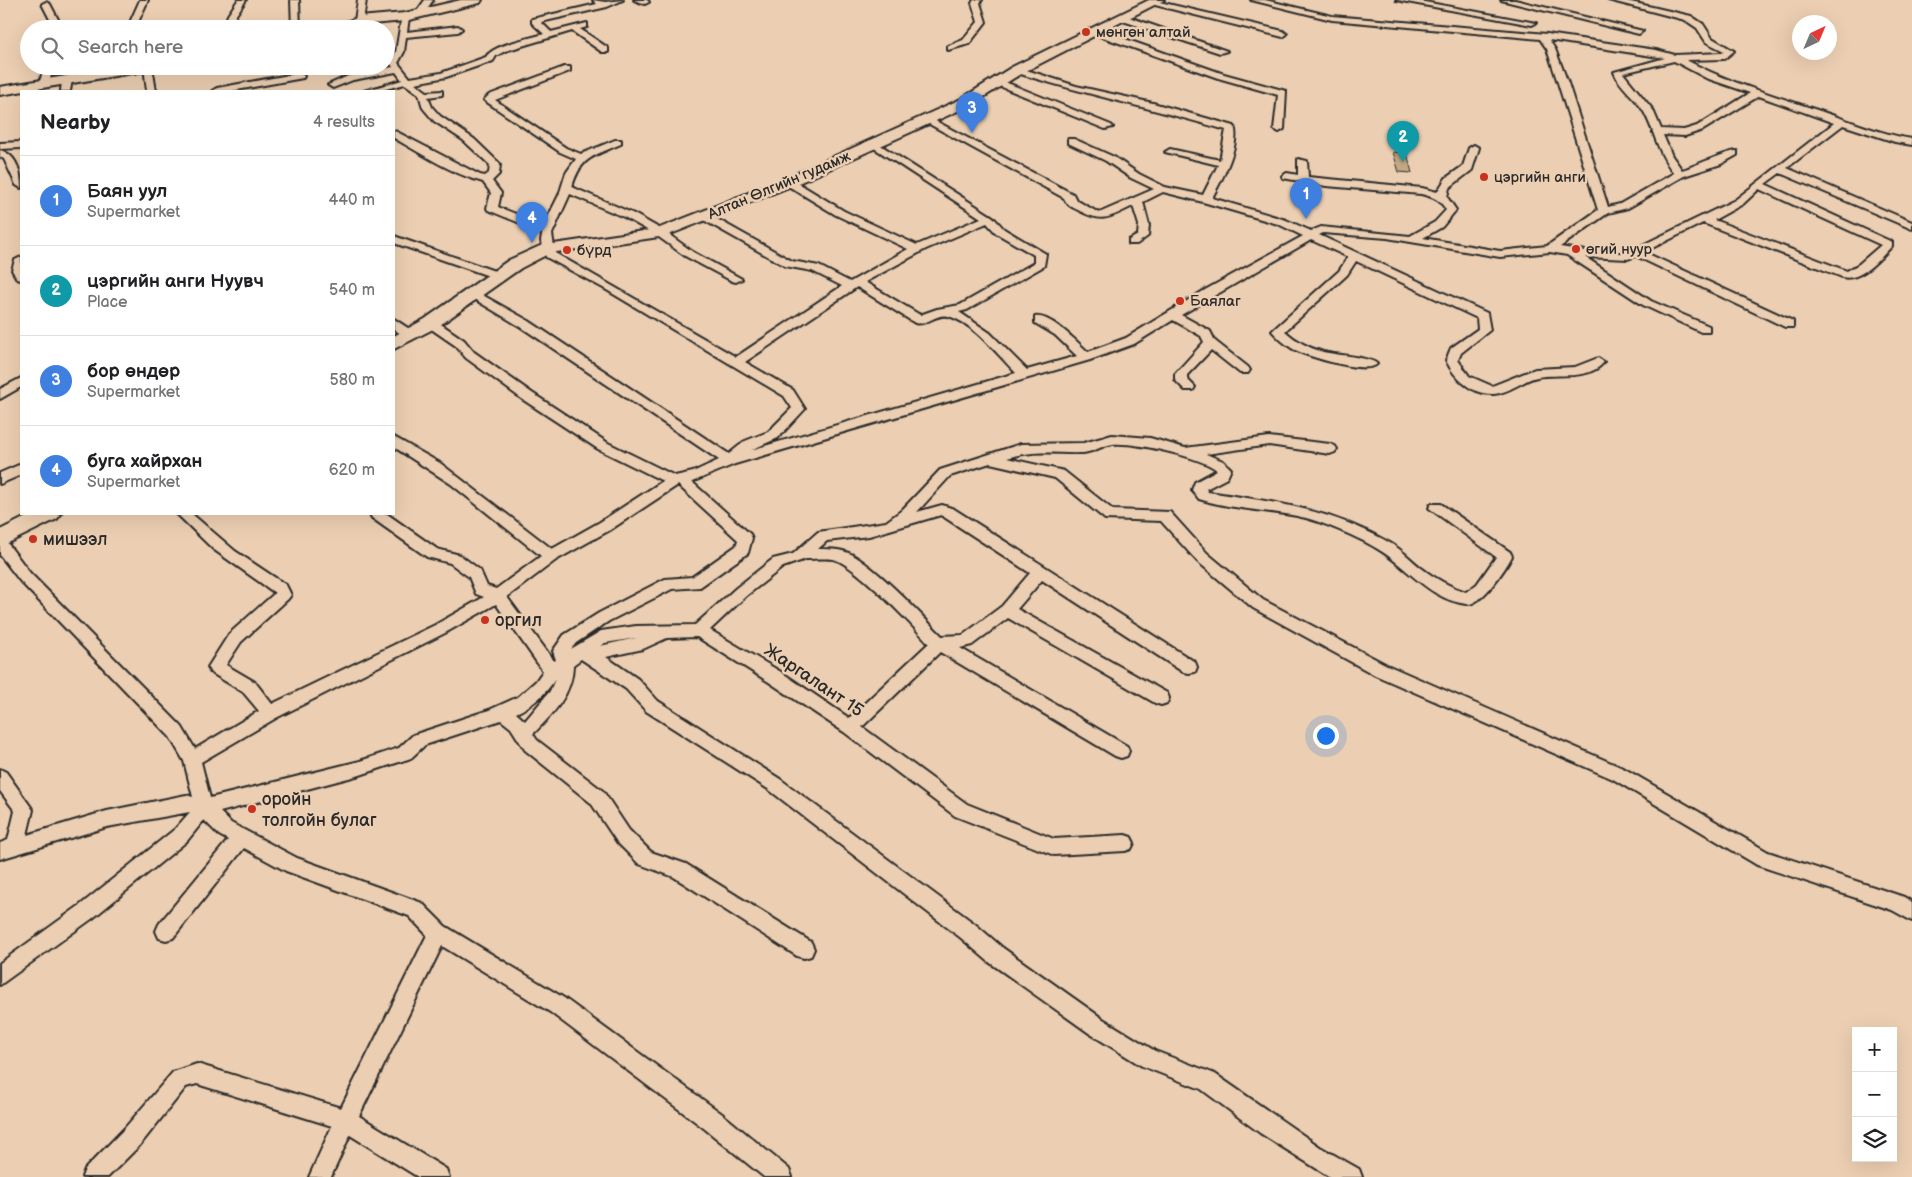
<!DOCTYPE html>
<meta charset="utf-8">
<style>
body{margin:0;font-family:"Balsamiq Sans",sans-serif;background:#f2f2f2;color:#202124}
.controls{position:absolute;right:15px;bottom:15px;display:grid;overflow:hidden;border-radius:0px;box-shadow:0 5px 20px #0002}
.controls button{width:45px;height:45px;display:grid;place-items:center;padding:0;border:0;border-bottom:1px solid #e0e0e0;background:#fff;color:#202124;font:25px sans-serif}
.compass{position:absolute;left:1792px;top:15px;width:45px;height:45px;border-radius:50%;background:#fff;box-shadow:0 5px 20px #0002;rotate:44deg}
.you{position:absolute;left:1325px;top:735px;width:18px;height:18px;margin:-12px;border:4px solid #fff;border-radius:50%;background:#1a73e8;box-shadow:0 0 0 8px #1a73e833}
.badge{display:grid;place-items:center;width:32px;height:32px;border-radius:50%;background:#c8321e;color:#fff;font-size:16px;font-weight:700}
.pin{position:absolute;translate:-50% -41px;filter:drop-shadow(0 1px 2px #0008)}
.pin::after{content:'';position:absolute;top:26px;width:18px;height:15px;background:inherit;clip-path:polygon(0 0,100% 0,50% 100%)}
.list{margin:0;padding:0;list-style:none}
h2{display:flex;justify-content:space-between;align-items:center;height:65px;margin:0;padding:0 20px;font-size:21px}
h2 small{font-size:16px;font-weight:400;color:#757577}
.list li{display:grid;grid-template-columns:32px 1fr auto;gap:15px;align-items:center;box-sizing:border-box;height:90px;padding:0 20px;border-top:1px solid #e0e0e0}
.list b{display:block;font-size:19px;white-space:nowrap}
.list p{margin:0;font-size:16px;white-space:nowrap;color:#757577}
.list em{font-size:16px;font-style:normal;color:#757577}
.icon{flex:none;width:28px;height:28px;fill:none;stroke:currentColor;stroke-width:2;stroke-linecap:round;stroke-linejoin:round}
.map{position:relative;flex:none;width:1912px;height:1177px;overflow:hidden}
.search{position:absolute;background:#fff;box-shadow:0 5px 20px #0002;left:20px;top:20px;width:375px;height:55px;display:flex;align-items:center;gap:12px;box-sizing:border-box;padding:0 18px;border-radius:28px;color:#757577;font-size:19px}
.panel{position:absolute;background:#fff;box-shadow:0 5px 20px #0002;left:20px;top:90px;width:375px;height:425px;border-radius:0px}
.map>svg:first-child{display:block}
.building{fill:#c4a884;stroke:#2b2b2b}
.lines{fill:none;stroke-linecap:round;stroke-linejoin:round}
.street-casing{stroke:#2b2b2b;stroke-width:4}
.secondary-casing{stroke:#2b2b2b;stroke-width:4}
.street{fill:#eccfb2;fill-rule:evenodd}
.secondary{fill:#eccfb2;fill-rule:evenodd}
.poi-dot{fill:#c8321e;stroke:#eccfb2;stroke-width:2}
.labels{text-anchor:middle;stroke-width:5;stroke-linejoin:round;paint-order:stroke}
.far-poi-label{font-size:15px;fill:#2b2b2b;stroke:#eccfb2;text-anchor:start}
.far-street-label{font-size:15px;fill:#2b2b2b;stroke:#eccfb2}
.poi-label{font-size:18px;fill:#2b2b2b;stroke:#eccfb2;text-anchor:start}
.street-label{font-size:18px;fill:#2b2b2b;stroke:#eccfb2}
</style>
<div class="map">
<svg width="1912" height="1177" viewBox="0 0 1912 1177">
<rect width="100%" height="100%" fill="#eccfb2"/>
<filter id="ink" filterUnits="userSpaceOnUse"><feTurbulence type="fractalNoise" baseFrequency=".02" numOctaves="2"/><feDisplacementMap in="SourceGraphic" scale="10" xChannelSelector="R" yChannelSelector="G"/><feConvolveMatrix kernelMatrix="1 2 1 2 8 2 1 2 1" color-interpolation-filters="sRGB"/></filter>
<g filter="url(#ink)">
<path class="building" d="M1393,152L1407,153L1412,173L1399,172Z"/>
<g class="lines">
<g class="street-casing">
<g id="street">
<path d="M140,0H148L135,29H127Z"/>
<path d="M238,0H246L236,15L231,29H223L228,15Z"/>
<path d="M291,0H299L300,29H292Z"/>
<path d="M358,0H366L363,21L359,23L355,21Z"/>
<path d="M425,0H433L422,16H416L415,14Z"/>
<path d="M593,0L605,2L623,0L607,7L541,22L551,32L587,23V27L580,29L608,48V52H602L572,31L505,51L496,56L493,61L446,77L415,83L427,92L442,91V95L428,97L432,107L440,116L474,139L500,164L499,174L492,181L501,193L498,207L526,218L546,221L559,195L566,173L576,159L560,152L484,100L489,95L564,67H570V71L495,100L566,148L581,154L615,140H621V144C594,156 581,156 572,187L634,214L664,231L693,252L742,279L736,282L732,281L685,256L656,235L626,218L570,194L552,234L555,253L736,357L842,286L812,271L785,266L700,218V214H708L792,261L819,266L850,282L908,249L836,215L785,184V180H793L844,211L917,245L981,218L871,146L869,144L874,141L993,217L1004,229L1046,254L1044,266L967,310L959,312L990,333L1027,370L1077,356L1055,335L1035,323V317C1050,314 1077,342 1088,352L1126,338L1205,290L1303,236L1278,224L1203,202L1163,192L1143,202L1149,225L1148,236L1137,244H1129V240L1138,235L1139,225L1133,206C1109,217 1104,224 1078,210C1072,207 1067,205 1064,198L922,120L930,118L1073,194L1076,200L1099,213L1154,189L1131,178L1106,161L1068,143V139H1074L1114,157L1139,174L1165,187L1203,195L1218,165L1165,152L1170,149L1220,160L1226,130C1156,109 1084,94 1014,72L1013,70L1017,67L1076,86L1153,103L1234,126C1241,145 1221,181 1212,198L1286,220L1311,231L1321,227L1410,236L1435,222L1446,210C1440,199 1433,197 1421,194L1326,186L1283,178L1282,176L1287,173L1298,175V159L1307,161L1308,177L1422,188L1437,192L1446,178L1463,166L1469,148L1474,145L1479,148L1472,170L1449,188L1447,197L1456,210L1442,227L1423,238L1500,251L1547,246L1598,210L1558,83L1547,49L1540,39L1332,20L1251,0H1265L1332,16L1547,34L1656,50L1675,55L1722,53L1724,51L1706,42L1697,28L1685,20L1608,0H1622L1691,16L1703,24L1712,38L1734,51L1724,59L1686,60C1727,82 1773,95 1817,110C1848,120 1880,134 1912,139V145L1895,142L1843,125L1787,168L1912,222V229L1780,173L1765,184L1892,242V246C1880,258 1861,282 1842,277L1703,223L1644,252L1793,321V327H1785L1636,256L1628,259L1585,257L1651,301L1709,326V332H1701L1643,305L1567,255L1550,252L1500,257L1387,238L1323,233L1319,235L1487,313L1490,330L1461,353L1458,360L1469,376L1492,386L1535,369L1575,367L1598,358L1604,362C1589,381 1558,373 1537,377C1523,380 1509,393 1494,394C1472,395 1454,378 1446,360L1451,348L1478,329L1477,318L1356,261L1347,275L1285,331C1296,341 1309,348 1323,352C1335,355 1371,357 1377,364C1368,375 1306,356 1293,349C1285,344 1278,338 1272,331L1339,271L1348,257L1311,240L1181,315L1210,331L1215,341L1248,367L1250,370L1248,373H1240L1211,350L1187,375V379L1195,387L1193,390H1185L1175,380V374L1204,342L1201,336L1173,320L1134,344L1090,360L735,464L692,482L750,534L752,538L748,553L700,587L672,589L609,621L576,643L571,649L601,631L636,626L695,625L736,588L773,559L793,554L818,532L886,522L902,510L940,470L1021,444L1084,443L1112,435L1150,438L1185,448L1269,437L1330,444L1335,446L1337,449L1335,452L1330,454L1269,445L1206,454L1223,461L1231,469L1227,478L1206,489L1208,492C1275,502 1330,509 1390,543C1401,549 1410,559 1420,567C1433,577 1450,587 1466,592L1477,584L1496,557L1429,508L1431,504H1441L1510,552L1512,556C1506,568 1481,606 1467,604C1432,601 1408,568 1381,551C1361,538 1319,520 1297,516C1265,510 1230,509 1199,499L1192,490L1195,482L1217,470C1201,457 1134,442 1113,444C1103,445 1094,452 1083,453C1055,454 1036,449 1007,458L1064,471L1113,510L1170,512L1207,553L1263,600L1387,665L1625,769L1768,852L1904,897L1912,902V921L1892,910L1757,865L1613,779L1375,675L1253,608L1197,561L1161,521L1105,519L1055,478L990,463L950,476L917,512L942,505L954,509L1195,662L1197,667L1195,672L1189,673L1183,672L1042,580L1017,609L1167,693L1169,698L1167,703L1161,705L1155,703L1008,618L972,645L960,648L1127,746L1129,751L1127,756L1121,758L1115,756L940,652L862,727L967,804L1054,839L1125,835L1131,837L1134,843L1131,849L1125,851L1054,855L955,816L844,732L769,682L697,637L667,638L643,649L606,657L638,679L658,701L780,779L975,924L1003,948L1103,1019L1155,1051L1215,1074L1320,1147L1359,1169L1362,1177H1330L1260,1133L1201,1089L1142,1066L1089,1033L989,962L961,938L768,789L646,711L626,689L581,659L573,665C573,694 552,715 533,734L537,740L603,791L629,830L651,852L686,864L811,942L814,949L811,956L804,958L797,956L674,877L639,864L617,842L591,803L525,750L511,728L501,720L425,745L411,758L360,775L220,812L231,823L297,858L422,903L445,926L564,998L721,1113L789,1169L792,1177H764L705,1129L550,1012L442,946L359,1116L446,1169L449,1177H418L350,1135L331,1177H309L332,1126L197,1084L186,1087L140,1145L108,1177H82L85,1169L124,1129L173,1072L197,1064L341,1108L427,935L409,916L286,871L244,848L173,938L166,940L159,938L156,931L159,924L228,840L219,835L204,820L187,841L93,918L0,985V963L79,906L175,829L190,812L107,827L0,859V843L8,840L15,811L0,791V769L6,772L33,810L27,835L107,811L186,795L193,797L184,761L170,737L20,581L0,555V539L5,540L30,573L182,727L195,749L259,711L243,692L210,672L208,667L229,634L275,593L213,549L177,514H192L235,551L286,585L291,595L288,599L241,642L226,665L255,682L272,704L435,625L484,597L476,594L469,577L450,563L427,557L372,518L370,514H387L437,549L460,555L480,570L487,586L496,589L541,556L451,484L394,447V437L440,463L552,549L600,522L663,481L598,449L522,399L466,358L456,346L427,326V320H435L464,340L474,352L532,393L608,443L675,476L693,472L719,460L521,327L469,296V292H477L529,321L729,454L745,441L768,432L792,408L784,396L605,289L546,257L541,241L543,227L520,223L488,210L487,208L491,193L483,182C452,174 422,154 394,138V131L397,132L480,175L485,176L489,173L490,165L463,140L434,121L423,108L419,94L405,84L378,91H364L402,80L396,72L353,80L333,88L328,85L348,76L393,67L390,63L396,52L402,15L409,17L407,32L458,26L462,29L458,32L406,37L404,52L398,63L410,78L441,73L486,57C492,45 531,38 544,34L532,23V19L597,4ZM1549,40L1665,58L1614,72C1620,88 1636,97 1644,112C1655,132 1658,154 1674,173L1620,204L1608,207L1568,83L1555,49ZM1674,61L1706,78L1750,93L1697,126L1684,130L1661,129L1653,110L1623,73ZM1759,96L1834,123L1735,200L1626,253H1599L1560,247L1608,213L1628,208L1684,176L1721,164L1737,155V151C1731,150 1692,167 1682,170L1672,156L1663,135L1685,136L1703,130ZM1759,189L1881,245L1859,264L1847,271L1714,220L1743,204ZM987,223L996,233L1034,255V263L960,305L937,309L920,315L865,282L926,249ZM857,287L915,323C927,326 936,313 948,316C973,322 999,356 1016,373L751,450L778,438L805,409L793,390L745,362ZM678,485L738,540L736,546L692,577L665,579L599,613L564,635L553,651L556,660L554,661L507,597L556,560L610,530ZM941,515L1030,573L1002,606L963,635L942,636C918,612 885,576 856,557C845,549 831,549 818,549L827,541L869,536ZM806,559C814,559 825,558 833,559C854,563 912,625 929,643L849,718L781,672L710,630L746,596L783,567ZM496,604L543,671L536,681L518,697L489,710L413,735L399,748L360,761L210,798L201,762L276,718L445,633ZM636,638L600,646L605,643ZM555,679L550,691L525,721L516,713C533,705 545,695 555,679Z"/>
<path d="M634,0H647L649,2L645,4Z"/>
<path d="M974,0H982L980,3L986,22L969,44L948,50V46L963,40L978,22L972,3Z"/>
<path d="M1151,0L1283,31L1287,34L1283,37L1151,4Z"/>
<path d="M1396,0H1414L1536,23L1532,25Z"/>
<path d="M1501,0H1515L1643,31L1639,34Z"/>
<path d="M46,2L50,4L63,29H55L42,4Z"/>
<path d="M1120,16H1126L1227,51L1220,53L1120,20Z"/>
<path d="M1094,28L1224,74L1286,91L1284,129L1279,132L1274,129L1278,95L1218,78L1091,33L1090,31Z"/>
<path d="M45,66H53L49,84L44,87L39,84Z"/>
<path d="M144,67H152L156,91H147Z"/>
<path d="M300,73L304,76L303,78L231,91H212L217,88Z"/>
<path d="M67,77L72,80L70,91H61L62,80Z"/>
<path d="M1000,80L1111,125L1113,127L1105,129L997,85L995,83Z"/>
<path d="M21,142V148L0,149V143Z"/>
<path d="M0,150C17,155 21,172 21,188L16,185L4,159L0,157Z"/>
<path d="M394,236L503,274L505,276L503,278H495L394,243Z"/>
<path d="M21,257V280L17,279L12,270L15,260Z"/>
<path d="M394,319L414,332L416,335L414,338H406L394,329Z"/>
<path d="M21,378V387L0,399V389Z"/>
<path d="M21,464V475L0,484V473Z"/>
</g>
</g>
<g class="secondary-casing">
<g id="secondary">
<path d="M461,0H482L480,3L405,21L360,25L347,29H327L359,17L405,13Z"/>
<path d="M1149,0H1164L1022,73L971,105L794,185L666,236L550,253L521,268L437,327L394,349V336L425,319L509,260L540,246L657,229L784,179L961,99L1012,67Z"/>
<path d="M125,66H157L151,70L0,95V87Z"/>
<path d="M32,514H61L57,519L0,547V530Z"/>
</g>
</g>
<use href="#street" class="street"/>
<use href="#secondary" class="secondary"/>
</g>
</g>
<g class="poi-dot">
<circle cx="1086" cy="32" r="5"/>
<circle cx="1484" cy="177" r="5"/>
<circle cx="1576" cy="249" r="5"/>
<circle cx="567" cy="250" r="5"/>
<circle cx="1180" cy="301" r="5"/>
<circle cx="33" cy="539" r="5"/>
<circle cx="485" cy="620" r="5"/>
<circle cx="252" cy="809" r="5"/>
</g>
<g class="labels">
<g class="far-poi-label">
<text x="1096" y="37">мөнгөн алтай</text>
<text x="1494" y="182">цэргийн анги</text>
<text x="1586" y="254">өгий нуур</text>
<text x="577" y="255">бүрд</text>
<text x="1190" y="306">Баялаг</text>
</g>
<g class="far-street-label">
<text transform="translate(779 185) rotate(-23)" y="5">Алтан Өлгийн гудамж</text>
</g>
<g class="poi-label">
<text x="43" y="545">мишээл</text>
<text x="495" y="626">оргил</text>
<text x="262" y="805">оройн<tspan x="262" dy="21">толгойн булаг</tspan></text>
</g>
<g class="street-label">
<text transform="translate(814 680) rotate(34)" y="6">Жаргалант 15</text>
</g>
</g>
</svg>
<div class="controls">
<button>+</button>
<button>−</button>
<button><svg class="icon" aria-label="layers" viewBox="0 0 24 24"><path d="M12 4l9 5-9 5-9-5zM3 14l9 5 9-5"/></svg></button>
</div>
<svg class="compass" viewBox="-18 -18 36 36"><path d="M0-13l5 13h-10z" fill="#e53935"/><path d="M0 13l5-13h-10z" fill="#757577"/></svg>
<div class="you"></div>
<div class="pin badge" style="left:1306px;top:219px;background:#3f7fe0">1</div>
<div class="pin badge" style="left:1403px;top:162px;background:#0f9aa8">2</div>
<div class="pin badge" style="left:972px;top:133px;background:#3f7fe0">3</div>
<div class="pin badge" style="left:532px;top:243px;background:#3f7fe0">4</div>
<div class="search"><svg class="icon" aria-label="search" viewBox="0 0 24 24"><circle cx="10" cy="10" r="6"/><path d="M15 15l6 6"/></svg>Search here</div>
<section class="panel">
<h2>Nearby<small>4 results</small></h2>
<ul class="list">
<li><span class="badge" style="background:#3f7fe0">1</span><div><b>Баян уул</b><p>Supermarket</p></div><em>440 m</em></li>
<li><span class="badge" style="background:#0f9aa8">2</span><div><b>цэргийн анги Нуувч</b><p>Place</p></div><em>540 m</em></li>
<li><span class="badge" style="background:#3f7fe0">3</span><div><b>бор өндөр</b><p>Supermarket</p></div><em>580 m</em></li>
<li><span class="badge" style="background:#3f7fe0">4</span><div><b>буга хайрхан</b><p>Supermarket</p></div><em>620 m</em></li>
</ul>
</section>
</div>
